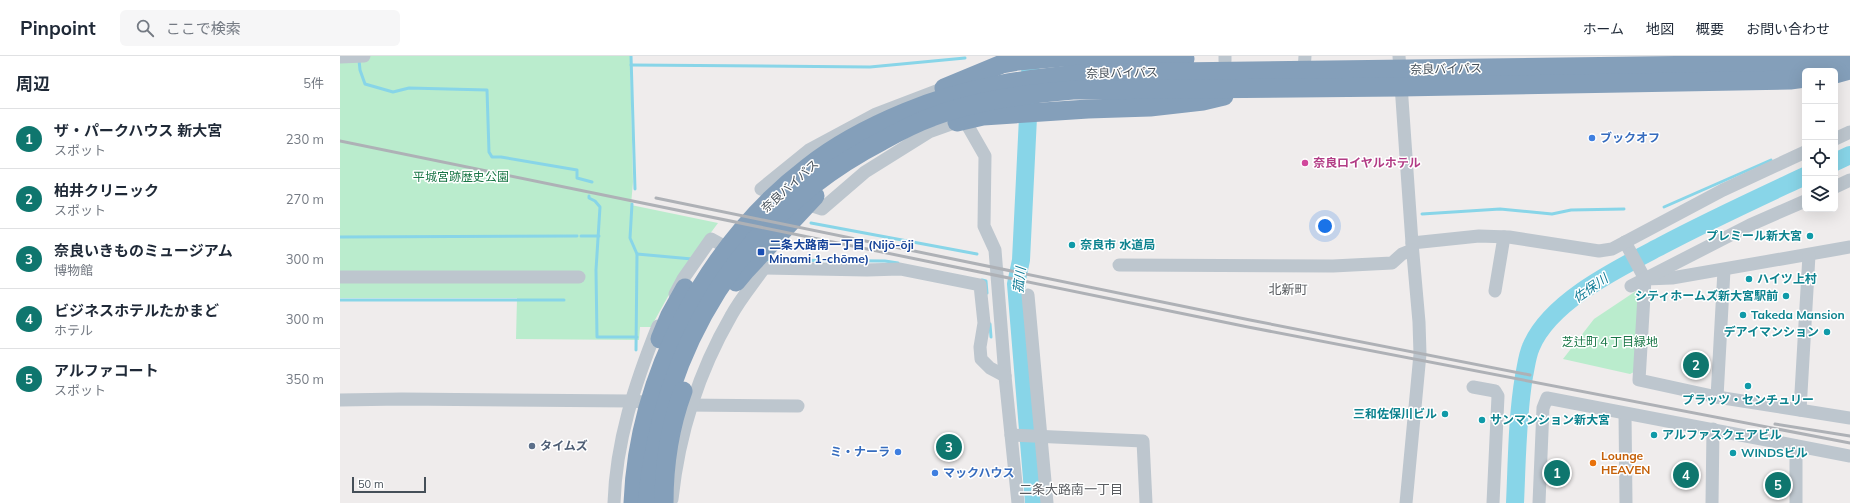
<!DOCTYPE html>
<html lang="ja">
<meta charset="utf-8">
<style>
body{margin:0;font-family:Mulish,"Noto Sans JP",sans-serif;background:#f6f6f7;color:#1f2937}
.controls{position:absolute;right:12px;top:12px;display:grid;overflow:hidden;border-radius:6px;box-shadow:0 4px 16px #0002}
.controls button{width:36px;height:36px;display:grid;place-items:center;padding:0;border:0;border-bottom:1px solid #e0e1e3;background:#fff;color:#1f2937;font:20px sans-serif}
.scale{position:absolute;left:12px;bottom:10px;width:74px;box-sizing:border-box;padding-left:4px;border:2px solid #454f58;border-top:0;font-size:11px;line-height:14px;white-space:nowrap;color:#454f58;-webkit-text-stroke:3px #fff;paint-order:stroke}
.you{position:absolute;left:985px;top:170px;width:14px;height:14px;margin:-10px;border:3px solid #fff;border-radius:50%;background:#1a73e8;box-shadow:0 0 0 6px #1a73e833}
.badge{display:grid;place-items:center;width:26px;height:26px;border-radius:50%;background:#0f766e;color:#fff;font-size:13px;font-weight:700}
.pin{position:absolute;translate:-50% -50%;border:2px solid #fff;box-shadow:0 1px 4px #0006}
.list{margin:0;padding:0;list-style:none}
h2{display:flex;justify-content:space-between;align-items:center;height:52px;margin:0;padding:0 16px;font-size:17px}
h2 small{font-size:13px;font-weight:400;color:#747a83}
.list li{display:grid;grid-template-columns:26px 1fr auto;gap:12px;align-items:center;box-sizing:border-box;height:60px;padding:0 16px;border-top:1px solid #e0e1e3}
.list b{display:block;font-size:15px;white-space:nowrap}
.list p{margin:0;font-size:13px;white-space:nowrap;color:#747a83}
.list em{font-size:13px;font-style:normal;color:#747a83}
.icon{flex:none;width:22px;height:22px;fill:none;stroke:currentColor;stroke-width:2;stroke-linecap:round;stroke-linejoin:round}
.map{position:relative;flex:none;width:1510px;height:447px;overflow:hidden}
header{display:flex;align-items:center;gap:24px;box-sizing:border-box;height:56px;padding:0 20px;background:#fff;border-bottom:1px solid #e0e1e3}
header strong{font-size:19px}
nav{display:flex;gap:22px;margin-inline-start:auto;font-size:14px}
.search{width:280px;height:36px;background:#f6f6f7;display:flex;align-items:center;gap:10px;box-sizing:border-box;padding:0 14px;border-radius:6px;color:#747a83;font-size:15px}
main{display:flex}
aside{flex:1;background:#fff}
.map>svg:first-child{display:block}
.green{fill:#baeccd}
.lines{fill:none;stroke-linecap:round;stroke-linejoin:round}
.stream{stroke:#88d5e8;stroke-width:3}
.river{stroke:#88d5e8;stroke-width:18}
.minor{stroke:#bdc6ce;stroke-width:13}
.highway{stroke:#849fba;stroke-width:19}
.rail{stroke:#aeb1b6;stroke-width:3}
.shop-dot{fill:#3f7fe0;stroke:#fff;stroke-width:1.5}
.hotel-dot{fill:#d1479c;stroke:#fff;stroke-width:1.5}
.culture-dot{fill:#0f9aa8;stroke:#fff;stroke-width:1.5}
.transit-dot{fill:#1a4fb4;stroke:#fff;stroke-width:1.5}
.service-dot{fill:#5c6f8a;stroke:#fff;stroke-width:1.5}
.food-dot{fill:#e8710a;stroke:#fff;stroke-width:1.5}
.labels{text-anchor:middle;stroke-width:3;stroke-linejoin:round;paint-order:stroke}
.street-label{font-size:12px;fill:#454f58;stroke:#fff}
.shop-label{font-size:12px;font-weight:bold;fill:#366cbe;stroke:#fff;text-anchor:start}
.hotel-label{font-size:12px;font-weight:bold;fill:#b23c85;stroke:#fff;text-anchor:start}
.park-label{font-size:12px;fill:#197646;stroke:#fff}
.culture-label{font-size:12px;font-weight:bold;fill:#0d838f;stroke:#fff;text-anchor:start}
.transit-label{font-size:12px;font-weight:bold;fill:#164399;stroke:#fff;text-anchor:start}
.service-label{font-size:12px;font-weight:bold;fill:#4e5e75;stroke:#fff;text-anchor:start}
.food-label{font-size:12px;font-weight:bold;fill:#c56008;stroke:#fff;text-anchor:start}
.water-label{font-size:13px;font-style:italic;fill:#117d98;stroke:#fff}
.neighbourhood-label{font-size:13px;fill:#595c60;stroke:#fff}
</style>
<header>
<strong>Pinpoint</strong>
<div class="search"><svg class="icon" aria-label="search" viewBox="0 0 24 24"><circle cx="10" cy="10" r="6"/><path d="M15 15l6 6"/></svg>ここで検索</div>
<nav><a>ホーム</a><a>地図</a><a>概要</a><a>お問い合わせ</a></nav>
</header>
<main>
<aside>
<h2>周辺<small>5件</small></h2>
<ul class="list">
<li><span class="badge">1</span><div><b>ザ・パークハウス 新大宮</b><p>スポット</p></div><em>230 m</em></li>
<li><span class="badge">2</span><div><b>柏井クリニック</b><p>スポット</p></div><em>270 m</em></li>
<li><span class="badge">3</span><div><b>奈良いきものミュージアム</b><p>博物館</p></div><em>300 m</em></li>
<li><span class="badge">4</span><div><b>ビジネスホテルたかまど</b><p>ホテル</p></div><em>300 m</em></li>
<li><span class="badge">5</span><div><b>アルファコート</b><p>スポット</p></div><em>350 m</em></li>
</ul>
</aside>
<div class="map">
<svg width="1510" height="447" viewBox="0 0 1510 447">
<rect width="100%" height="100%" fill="#efecec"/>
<g class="green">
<path d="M0,0H290L293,126L291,149L378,167L341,217L311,271H300L299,284L176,283L177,242H0Z"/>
<path d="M1296,235L1299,237L1296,315L1290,318L1223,303L1254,263Z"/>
</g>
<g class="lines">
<g class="stream">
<path d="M291,0L295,133"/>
<path d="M19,4L20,14L25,28L53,36L69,32L147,34L149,96L152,101H161L237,114V122L252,126"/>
<path d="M291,9L530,11L625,2"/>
<path d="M249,140V142L255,145L260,151L256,214L257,281H297"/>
<path d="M292,148L290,182L297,198L296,294"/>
<path d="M1324,151L1431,104"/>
<path d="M1082,158L1160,153L1212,158L1231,154L1284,153"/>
<path d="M471,167L637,198"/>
<path d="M241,180H259"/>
<path d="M0,181L237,180"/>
<path d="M297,198L352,203"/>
<path d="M426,204L545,205L558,207"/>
<path d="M642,224L646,225L647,237"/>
<path d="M0,244H224"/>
<path d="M650,268L651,281"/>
</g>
<g class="river">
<path d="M691,0L681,204L676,228L694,447"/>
<path d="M1495,106L1510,99"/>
<path d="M1175,447C1177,405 1177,362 1184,320C1186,311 1187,300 1191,291C1210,245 1279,212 1321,190C1368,165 1416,143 1465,120"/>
</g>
<g class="minor">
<path d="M1059,0L1072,187L1079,266L1080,298L1066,447"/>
<path d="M0,1L24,0"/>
<path d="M885,5V0"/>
<path d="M964,14L965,0"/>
<path d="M604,32L617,66L589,76L525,116L482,153L421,133L469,94L536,58Z"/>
<path d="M625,65L645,100L644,170L655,194L665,320L678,447"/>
<path d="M1495,83L1510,76"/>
<path d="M1495,131L1510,124"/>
<path d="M1285,186L1305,223L1299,324L1377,341L1510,362"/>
<path d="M1072,187L1139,180L1169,181L1259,195L1272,193L1383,134L1465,96"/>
<path d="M779,209L993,210L1052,207L1062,198L1072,194"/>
<path d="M424,212L527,214L560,213L640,229L644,267L640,291L641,303L650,312L665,320"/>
<path d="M0,221H239"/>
<path d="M1305,223L1332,222L1510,191"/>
<path d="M1291,230L1410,169L1465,145"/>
<path d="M1155,235L1164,181"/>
<path d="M688,239L707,447"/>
<path d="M1133,331L1155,335L1158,340L1153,447"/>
<path d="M1377,341L1384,214"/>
<path d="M0,344L62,343L290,345L318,347"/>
<path d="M344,349L458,350"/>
<path d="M1460,354L1469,199"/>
<path d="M1285,358L1286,447"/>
<path d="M671,379L803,385L806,447"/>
<path d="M1456,390V447"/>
<path d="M332,443C339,378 358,317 391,260C400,243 413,228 424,212L371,183L343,223L335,238"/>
<path d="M274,447C276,385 295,327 318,270"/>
<path d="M1199,447L1203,352L1207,342L1510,400"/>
<path d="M1372,447L1373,373"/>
</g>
<g class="highway">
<path d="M1495,18L1510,14"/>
<path d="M604,32L662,8L678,5L723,1L845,3"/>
<path d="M617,66L643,60L748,53L810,51L863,45L884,40"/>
<path d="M396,226L406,214L475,140"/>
<path d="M320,283L330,259L345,232"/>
<path d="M293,447C298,320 367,188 468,111C497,88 532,70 566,56C625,31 689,22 753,17L1452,8L1506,0"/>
<path d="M307,447C322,291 401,158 542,85C558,76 575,67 592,61C636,44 687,38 733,34L1060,31L1450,24L1465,22"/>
<path d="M324,447C324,409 330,370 343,335"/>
</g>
<g class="rail">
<path d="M0,85L908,271L1510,387"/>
<path d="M316,142L910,264L1190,319"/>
<path d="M1435,368L1510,380"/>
</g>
</g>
<g class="shop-dot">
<circle cx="1252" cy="82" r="4"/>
<circle cx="558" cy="396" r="4"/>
<circle cx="595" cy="417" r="4"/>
</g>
<circle class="hotel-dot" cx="965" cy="107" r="4"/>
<g class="culture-dot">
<circle cx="1470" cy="180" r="4"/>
<circle cx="732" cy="189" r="4"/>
<circle cx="1409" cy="223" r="4"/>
<circle cx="1446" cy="240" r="4"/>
<circle cx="1403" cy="259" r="4"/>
<circle cx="1487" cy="276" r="4"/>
<circle cx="1408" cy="330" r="4"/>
<circle cx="1105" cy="358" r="4"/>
<circle cx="1142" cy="364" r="4"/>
<circle cx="1314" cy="379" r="4"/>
<circle cx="1393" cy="397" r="4"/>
</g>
<rect class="transit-dot" x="417" y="192" width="8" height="8" rx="2"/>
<circle class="service-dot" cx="192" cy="390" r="4"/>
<circle class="food-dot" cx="1253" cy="407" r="4"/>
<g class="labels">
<g class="street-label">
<text transform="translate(1106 13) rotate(-1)" y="4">奈良バイパス</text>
<text transform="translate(782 17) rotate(-1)" y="4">奈良バイパス</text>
<text transform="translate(450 130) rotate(-42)" y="4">奈良バイパス</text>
</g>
<g class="shop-label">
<text x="1260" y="86">ブックオフ</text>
<text x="550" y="400" text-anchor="end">ミ・ナーラ</text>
<text x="603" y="421">マックハウス</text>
</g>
<g class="hotel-label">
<text x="973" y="111">奈良ロイヤルホテル</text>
</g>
<g class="park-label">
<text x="121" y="125">平城宮跡歴史公園</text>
<text x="1270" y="290">芝辻町４丁目緑地</text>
</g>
<g class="culture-label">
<text x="1462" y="184" text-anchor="end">プレミール新大宮</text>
<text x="740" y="193">奈良市 水道局</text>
<text x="1417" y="227">ハイツ上村</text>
<text x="1438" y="244" text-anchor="end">シティホームズ新大宮駅前</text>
<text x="1411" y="263">Takeda Mansion</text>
<text x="1479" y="280" text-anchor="end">デアイマンション</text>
<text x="1408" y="348" text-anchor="middle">プラッツ・センチュリー</text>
<text x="1097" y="362" text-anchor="end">三和佐保川ビル</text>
<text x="1150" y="368">サンマンション新大宮</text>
<text x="1322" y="383">アルファスクェアビル</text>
<text x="1401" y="401">WINDSビル</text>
</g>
<g class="transit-label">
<text x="429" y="193">二条大路南一丁目 (Nijō-ōji<tspan x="429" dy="14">Minami 1-chōme)</tspan></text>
</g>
<g class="service-label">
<text x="200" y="394">タイムズ</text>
</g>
<g class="food-label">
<text x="1261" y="404">Lounge<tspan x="1261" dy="14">HEAVEN</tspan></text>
</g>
<g class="water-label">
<text transform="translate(679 224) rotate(-84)" y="5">菰川</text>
<text transform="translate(1250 232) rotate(-35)" y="5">佐保川</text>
</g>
<g class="neighbourhood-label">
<text x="948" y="238">北新町</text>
<text x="731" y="438">二条大路南一丁目</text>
</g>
</g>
</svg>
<div class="controls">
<button>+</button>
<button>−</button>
<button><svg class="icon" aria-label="locate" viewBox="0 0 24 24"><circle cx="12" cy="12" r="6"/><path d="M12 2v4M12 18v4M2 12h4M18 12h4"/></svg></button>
<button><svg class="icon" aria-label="layers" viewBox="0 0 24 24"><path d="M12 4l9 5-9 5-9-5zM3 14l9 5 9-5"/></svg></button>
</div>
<div class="scale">50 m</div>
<div class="you"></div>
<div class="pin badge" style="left:1217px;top:417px">1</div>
<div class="pin badge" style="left:1356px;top:309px">2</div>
<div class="pin badge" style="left:609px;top:391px">3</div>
<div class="pin badge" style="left:1346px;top:419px">4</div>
<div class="pin badge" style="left:1438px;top:429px">5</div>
</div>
</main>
